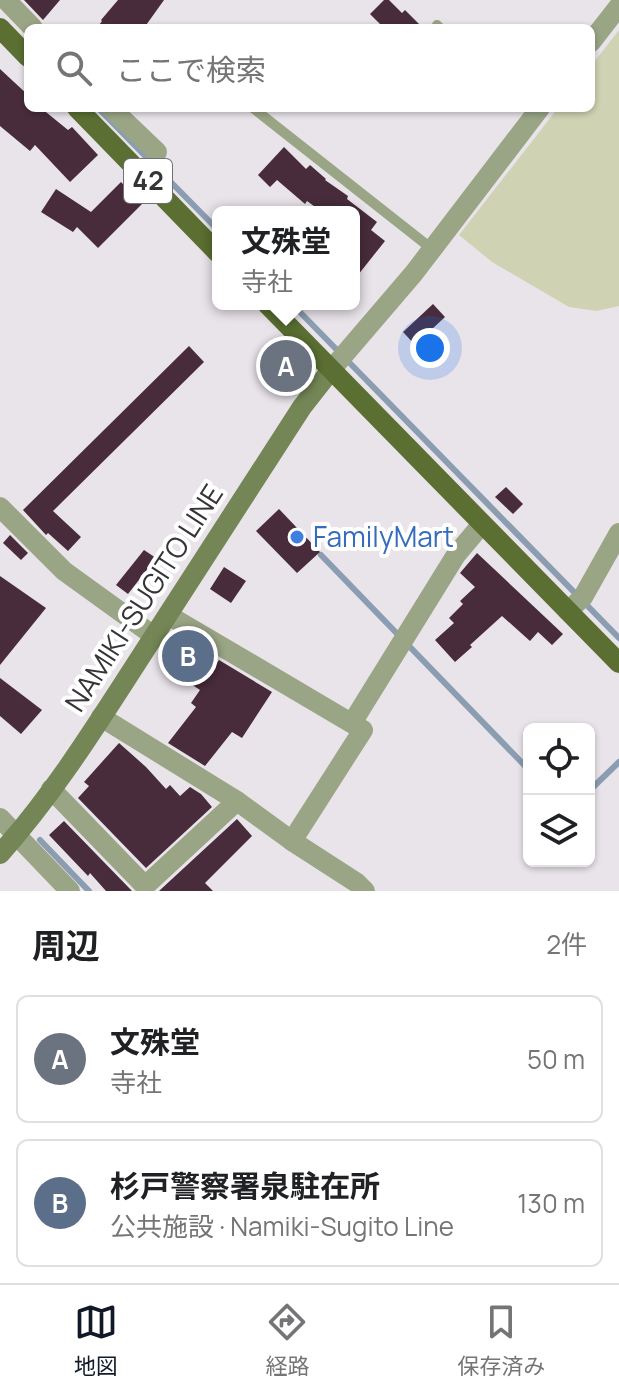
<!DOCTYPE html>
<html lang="ja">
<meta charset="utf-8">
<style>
body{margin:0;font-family:Manrope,"Noto Sans JP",sans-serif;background:#f6f6f6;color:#202124}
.controls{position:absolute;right:24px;bottom:24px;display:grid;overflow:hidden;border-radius:12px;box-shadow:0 2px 6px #0004}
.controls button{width:72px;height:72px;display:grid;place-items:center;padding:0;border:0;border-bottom:2px solid #e0e0e0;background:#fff;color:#202124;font:40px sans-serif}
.you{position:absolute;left:430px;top:348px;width:28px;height:28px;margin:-20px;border:6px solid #fff;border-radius:50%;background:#1a73e8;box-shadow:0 0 0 12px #1a73e833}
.badge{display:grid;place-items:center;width:52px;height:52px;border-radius:50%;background:#111827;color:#fff;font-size:26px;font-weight:700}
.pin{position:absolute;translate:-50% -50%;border:4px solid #fff;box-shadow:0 2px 8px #0006}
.popup{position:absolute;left:212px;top:206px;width:148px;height:104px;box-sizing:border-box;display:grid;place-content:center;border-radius:12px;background:#fff;filter:drop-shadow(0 2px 6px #0005);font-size:26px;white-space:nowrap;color:#757577}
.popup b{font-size:30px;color:#202124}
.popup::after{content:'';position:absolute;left:50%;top:100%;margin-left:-16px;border:16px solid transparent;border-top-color:#fff}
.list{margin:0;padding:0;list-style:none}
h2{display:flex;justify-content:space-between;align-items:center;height:104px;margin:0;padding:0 32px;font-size:34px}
h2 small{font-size:26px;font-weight:400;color:#757577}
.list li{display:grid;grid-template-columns:52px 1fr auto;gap:24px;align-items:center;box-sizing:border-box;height:128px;margin:0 16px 16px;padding:0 16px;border:2px solid #e0e0e0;border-radius:12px}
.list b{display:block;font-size:30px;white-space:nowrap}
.list p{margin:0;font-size:26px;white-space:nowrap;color:#757577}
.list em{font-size:26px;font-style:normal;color:#757577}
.icon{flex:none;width:44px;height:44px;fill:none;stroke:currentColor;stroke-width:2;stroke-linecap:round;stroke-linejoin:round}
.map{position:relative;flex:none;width:619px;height:891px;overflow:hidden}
.search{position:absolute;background:#fff;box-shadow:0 2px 6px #0004;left:24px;right:24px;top:24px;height:88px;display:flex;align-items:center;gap:20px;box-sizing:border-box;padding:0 28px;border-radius:12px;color:#757577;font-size:30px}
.sheet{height:392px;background:#fff}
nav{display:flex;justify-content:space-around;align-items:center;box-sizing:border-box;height:112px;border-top:2px solid #e0e0e0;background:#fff;font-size:22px;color:#757577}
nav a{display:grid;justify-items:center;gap:4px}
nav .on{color:#111827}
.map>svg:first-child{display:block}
.green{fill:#cfd3b3}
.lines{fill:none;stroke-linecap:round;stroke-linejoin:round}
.stream{stroke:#8b9db1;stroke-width:6}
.building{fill:#482c3b}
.service{stroke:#99a585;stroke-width:10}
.minor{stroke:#99a585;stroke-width:20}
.tertiary{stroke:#99a585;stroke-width:20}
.secondary{stroke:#748655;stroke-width:20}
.primary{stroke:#5a6f31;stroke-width:20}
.shop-dot{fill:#3f7fe0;stroke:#fff;stroke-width:3}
.labels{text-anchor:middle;stroke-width:8;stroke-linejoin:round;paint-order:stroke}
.shield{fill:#fff;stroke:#727173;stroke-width:2}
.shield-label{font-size:26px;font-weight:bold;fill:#363437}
.shop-label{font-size:28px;fill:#366cbe;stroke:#fff;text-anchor:start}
.street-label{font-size:28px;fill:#363437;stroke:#fff}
</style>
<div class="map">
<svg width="619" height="891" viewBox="0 0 619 891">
<rect width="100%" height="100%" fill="#e9e3ea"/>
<path class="green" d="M619,30V306L596,311L569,307L492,262L459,235L558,108H591V66Z"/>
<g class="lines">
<g class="stream">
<path d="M98,108L218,230"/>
<path d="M292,304L619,638"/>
<path d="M321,555L529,770"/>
<path d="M589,791L619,762"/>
<path d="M40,840L89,891"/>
</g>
</g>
<g class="building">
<path d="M24,0H60L43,20Z"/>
<path d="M118,0H164L144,28H97L102,21L101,20Z"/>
<path d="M384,0H389L402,13L405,10L423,28H384L370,14Z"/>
<path d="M0,69L28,95V108H41L68,130L72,127L98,155L70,182L35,145L30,151L0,126Z"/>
<path d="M284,147L306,169L310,165L326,179L325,180L348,196L347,199L377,222L371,230L385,241L354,280V212H322L307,201L305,204L277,180L270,187L258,175Z"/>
<path d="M121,182L142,204L98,248L77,227L73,232L41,212L56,189L91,212Z"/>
<path d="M433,304L445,317L415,345L403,332Z"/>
<path d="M189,346L204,362L53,511L81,537L68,551L48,533L46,535L23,510Z"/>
<path d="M506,487L523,504L513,514L495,497Z"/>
<path d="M279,509L320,552L297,573L256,531Z"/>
<path d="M10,535L28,553L21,560L3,543Z"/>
<path d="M144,550L156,558L128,594L116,585Z"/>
<path d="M477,553L563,634L552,645L538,632L530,641L502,616L470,645L472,647L455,662L435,640L454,623L449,618L463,604L460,601L475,587L460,573Z"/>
<path d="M224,567L246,581L231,603L210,589Z"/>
<path d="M0,576L46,608L0,665Z"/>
<path d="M178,640L215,665L219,660L272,692L242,738L232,732L205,766L168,743L196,707L191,703L200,690L174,673L182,662L169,653Z"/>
<path d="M0,678L42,710L21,734L0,716Z"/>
<path d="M119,743L146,767L166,789L170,785L180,796L190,787L201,794L212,807L146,868L78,798L89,786L84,782Z"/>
<path d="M237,819L252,836L205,883L213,891H159Z"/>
<path d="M64,821L132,891H106L90,873L88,876L49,835Z"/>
</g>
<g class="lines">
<g class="service">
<path d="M437,25L440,28"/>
<path d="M253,108L432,249"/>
</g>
<g class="minor">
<path d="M6,0L33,28"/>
<path d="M111,108L157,152"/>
<path d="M0,507L64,571L154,636"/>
<path d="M568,611L583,597L619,533"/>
<path d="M101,717L237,801L292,841L363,730L168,615"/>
<path d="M352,723L456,555L482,524"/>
<path d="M51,789L145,886L237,801"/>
<path d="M0,818L70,891"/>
<path d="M292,841L357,883L365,891"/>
</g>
<g class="tertiary">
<path d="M591,42L619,6"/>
<path d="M331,370L414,273L540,108"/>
</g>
<path class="secondary" d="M0,854C52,796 94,729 136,664C191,579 246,493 302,407L331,370"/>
<g class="primary">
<path d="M0,28L28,57"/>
<path d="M77,108L218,253"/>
<path d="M267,304L619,663"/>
</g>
</g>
<circle class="shop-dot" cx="297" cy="537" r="8"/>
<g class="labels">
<rect class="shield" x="124" y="159" width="48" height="44" rx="6"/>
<g class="shield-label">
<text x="148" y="190">42</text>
</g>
<g class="shop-label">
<text x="313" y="547">FamilyMart</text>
</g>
<g class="street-label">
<text transform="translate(144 598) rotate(-57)" y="10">NAMIKI-SUGITO LINE</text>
</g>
</g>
</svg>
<div class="controls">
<button><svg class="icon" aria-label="locate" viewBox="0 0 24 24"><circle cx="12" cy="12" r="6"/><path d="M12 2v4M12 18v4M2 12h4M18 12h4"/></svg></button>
<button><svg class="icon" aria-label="layers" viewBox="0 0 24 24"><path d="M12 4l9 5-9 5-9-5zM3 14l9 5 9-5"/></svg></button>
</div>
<div class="you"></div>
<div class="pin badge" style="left:286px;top:366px;background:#6b7280">A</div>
<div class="popup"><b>文殊堂</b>寺社</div>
<div class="pin badge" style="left:188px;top:656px;background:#5c6f8a">B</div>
<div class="search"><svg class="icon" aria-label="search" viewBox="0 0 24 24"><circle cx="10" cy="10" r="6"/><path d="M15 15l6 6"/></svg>ここで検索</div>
</div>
<section class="sheet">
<h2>周辺<small>2件</small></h2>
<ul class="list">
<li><span class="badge" style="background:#6b7280">A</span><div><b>文殊堂</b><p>寺社</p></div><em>50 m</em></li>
<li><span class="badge" style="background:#5c6f8a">B</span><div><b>杉戸警察署泉駐在所</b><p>公共施設 · Namiki-Sugito Line</p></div><em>130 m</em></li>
</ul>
</section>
<nav>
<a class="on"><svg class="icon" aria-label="map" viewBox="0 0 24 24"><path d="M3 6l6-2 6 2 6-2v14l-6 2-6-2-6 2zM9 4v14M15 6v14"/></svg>地図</a>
<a><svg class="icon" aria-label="directions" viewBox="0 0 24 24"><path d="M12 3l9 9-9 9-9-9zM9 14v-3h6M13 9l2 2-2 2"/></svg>経路</a>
<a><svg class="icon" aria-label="saved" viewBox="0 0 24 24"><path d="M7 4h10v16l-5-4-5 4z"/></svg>保存済み</a>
</nav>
